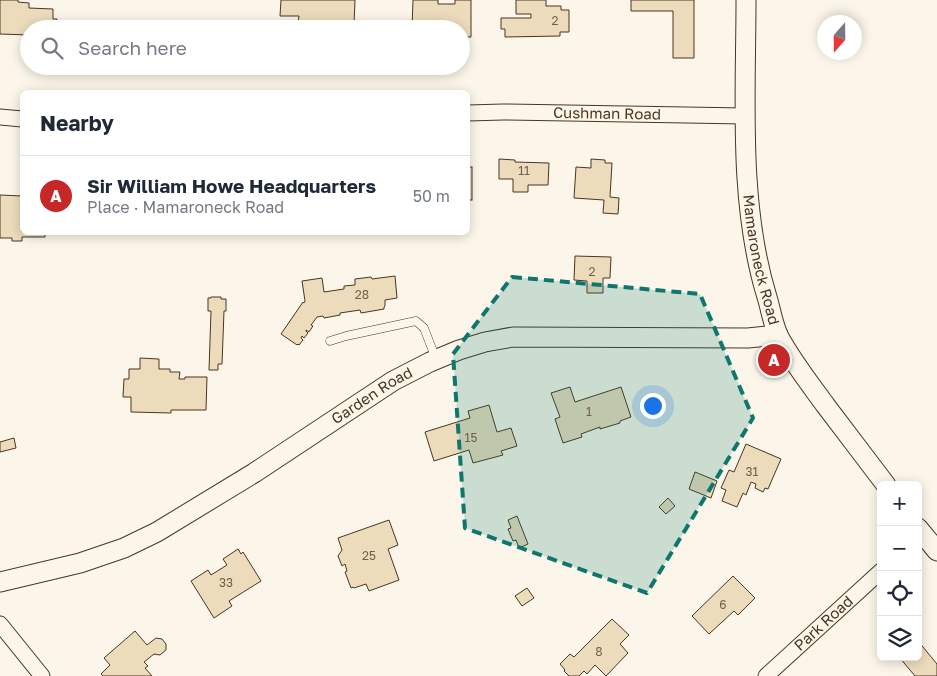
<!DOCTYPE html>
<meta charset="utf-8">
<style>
body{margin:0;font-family:"Golos Text",sans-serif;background:#f2f2f3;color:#1f2937}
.controls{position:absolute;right:15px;bottom:15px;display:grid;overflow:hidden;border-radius:8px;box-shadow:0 2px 12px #0003}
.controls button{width:45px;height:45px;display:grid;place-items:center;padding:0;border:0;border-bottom:1px solid #e0e1e3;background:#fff;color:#1f2937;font:25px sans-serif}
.compass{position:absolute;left:817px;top:15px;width:45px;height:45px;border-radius:50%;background:#fff;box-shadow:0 2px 12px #0003;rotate:200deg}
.you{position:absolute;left:652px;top:405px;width:18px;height:18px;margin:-12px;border:4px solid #fff;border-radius:50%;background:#1a73e8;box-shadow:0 0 0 8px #1a73e833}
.badge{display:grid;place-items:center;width:32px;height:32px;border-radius:50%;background:#c62828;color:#fff;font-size:16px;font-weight:700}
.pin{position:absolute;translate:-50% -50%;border:2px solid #fff;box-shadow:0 1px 5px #0006}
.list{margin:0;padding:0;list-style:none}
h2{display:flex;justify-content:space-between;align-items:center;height:65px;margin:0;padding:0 20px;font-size:21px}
h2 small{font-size:16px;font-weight:400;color:#747a83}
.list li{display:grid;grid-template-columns:32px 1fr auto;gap:15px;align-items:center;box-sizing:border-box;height:80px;padding:0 20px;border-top:1px solid #e0e1e3}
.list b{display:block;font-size:19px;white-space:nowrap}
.list p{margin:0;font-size:16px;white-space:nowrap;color:#747a83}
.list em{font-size:16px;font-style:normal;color:#747a83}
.icon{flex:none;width:28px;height:28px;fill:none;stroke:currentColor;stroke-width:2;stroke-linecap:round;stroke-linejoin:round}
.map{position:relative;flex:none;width:937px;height:676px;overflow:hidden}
.search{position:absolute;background:#fff;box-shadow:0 2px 12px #0003;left:20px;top:20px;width:450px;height:55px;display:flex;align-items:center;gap:12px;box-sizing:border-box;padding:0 18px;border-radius:28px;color:#747a83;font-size:19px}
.panel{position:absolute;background:#fff;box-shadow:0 2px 12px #0003;left:20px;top:90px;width:450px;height:145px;border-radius:8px}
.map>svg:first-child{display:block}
.building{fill:#ecdcbc;stroke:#4a3520}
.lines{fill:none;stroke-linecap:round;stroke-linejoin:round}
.service-casing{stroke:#4a3520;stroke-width:9}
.minor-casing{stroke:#4a3520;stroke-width:17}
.tertiary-casing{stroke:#4a3520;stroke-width:21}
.service{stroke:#fbf6e9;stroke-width:8}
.minor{stroke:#fbf6e9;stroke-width:15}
.tertiary{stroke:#fbf6e9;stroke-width:19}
.marked{fill:#0f766e;fill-opacity:0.2;stroke:#0f766e;stroke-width:4;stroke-dasharray:10 6;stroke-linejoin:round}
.labels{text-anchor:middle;stroke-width:4;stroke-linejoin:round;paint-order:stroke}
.number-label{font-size:12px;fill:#725f47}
.street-label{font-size:15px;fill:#4a3520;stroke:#fbf6e9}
</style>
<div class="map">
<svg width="937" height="676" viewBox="0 0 937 676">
<rect width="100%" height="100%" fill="#fbf6e9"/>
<g class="building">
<path d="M0,0H18V2L29,3V8L53,9V19H57V29H29V35L0,34Z"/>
<path d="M281,0H355L354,24L298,22L299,16H280Z"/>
<path d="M413,0H438V4H455V0H471V37H461V29H412Z"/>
<path d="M516,0H546V6H561V10H569V32H560V36L505,37V29H501V18H531V14H516Z"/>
<path d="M631,0H694V58H673V11H631Z"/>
<path d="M499,159L515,160V162L549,163L548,185H528V192H513V179H499Z"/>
<path d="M591,159L605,160V163H612L610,197L619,198L618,214L603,213L604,200L574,198L576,167L591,168Z"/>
<rect x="468" y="167" width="4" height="33"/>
<path d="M0,195L22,196V232H45V237H22V241H12V238H0Z"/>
<path d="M575,256L611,257L610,278H603V293H587V281L574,280Z"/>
<path d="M395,276L397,298L385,300V306L384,307V309L361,313L360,310L340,313V315L324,318L323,316L317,317L311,325L313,326L309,332L306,330V331L308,333L304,338L302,336L301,338L303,340L299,345L298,344L297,345L281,334L303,302L304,303L305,301L302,281L322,278L324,292L344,289V286L355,285V279L371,277L372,279Z"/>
<path d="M211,297H221V299H226V311H224L222,364H218V370H209L211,311H208V298H211Z"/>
<path d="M140,358L159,359V369H170V372H180L179,379H185V377H207L206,410H171V413L131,412V397H123L124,379H129V369H140Z"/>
<path d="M570,387L575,402L621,387L631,417L620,421V423L600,429V427L581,434L582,437L563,443L555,419L560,417L551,393Z"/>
<path d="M489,405L497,432L511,428L517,446L501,451L503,455L473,463L469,450L434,461L425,432L470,418L468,411Z"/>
<path d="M14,438L16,448L0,452V442Z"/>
<path d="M746,444L781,459L768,489L765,488L763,492L755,488L756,484L751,482L746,495L743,493L737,507L722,501L726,490L721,488L729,470L734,472Z"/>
<path d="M695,472L717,481L711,498L689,489Z"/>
<path d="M668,498L675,506L666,514L659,507Z"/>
<path d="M517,516L528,544L519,548L516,540L513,541L508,529L511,528L508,520Z"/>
<path d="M389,520L398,545L388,549L399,580L369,591L366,584L354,588L353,587L351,588L345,572L347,571L345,564L342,566L338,556L342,550L338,538Z"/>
<path d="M238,549L241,554L243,552L261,581L229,601L232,606L214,618L191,581L208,570L211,575L227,565L223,559Z"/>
<path d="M733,576L755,598L738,615L734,611L709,634L692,616Z"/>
<path d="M527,588L534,598L522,606L515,596Z"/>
<path d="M612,619L629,635L620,644L628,653L606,676L595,665L587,674L584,671L579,676H569L564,671L565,670L560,664L570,654L574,657Z"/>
<path d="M135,631L147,645L156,638L162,639L166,644V650L160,655L154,654L144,662L148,666L145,668L152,676H103L101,674L110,665L104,658Z"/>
<path d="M918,641L937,664V676H915L899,657H918Z"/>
</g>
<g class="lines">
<g class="service-casing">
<path id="service" d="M330,341L346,336L416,321L424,328L436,359"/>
</g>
<g class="minor-casing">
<g id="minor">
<path id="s1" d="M468,113L503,112L745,116"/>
<path d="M0,117L22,119"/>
<path d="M0,624L42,676"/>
<path id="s2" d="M766,676L881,571"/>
</g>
</g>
<g class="tertiary-casing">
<g id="tertiary">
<path id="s3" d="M746,0C746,97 738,203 767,297C771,310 773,325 779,337C792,361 810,384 826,406C846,432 866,459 886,485"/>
<path d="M918,528L937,551"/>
<path id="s4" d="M0,582L80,563L124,548L157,532L254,473L393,381L430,362L459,350L485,342L513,337L748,338L778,335"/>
</g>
</g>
<use href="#service" class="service"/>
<use href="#minor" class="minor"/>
<use href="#tertiary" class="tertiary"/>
</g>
<path class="marked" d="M512,277L700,294L753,418L647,593L465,528L453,354Z"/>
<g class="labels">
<g class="number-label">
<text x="555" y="25">2</text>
<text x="524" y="175">11</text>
<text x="592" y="276">2</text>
<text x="362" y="299">28</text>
<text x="589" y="416">1</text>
<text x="471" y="442">15</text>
<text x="752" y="476">31</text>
<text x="369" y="560">25</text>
<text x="226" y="587">33</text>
<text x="723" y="609">6</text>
<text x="599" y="656">8</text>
</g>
<g class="street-label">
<text dy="5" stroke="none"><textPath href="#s1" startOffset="139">Cushman Road</textPath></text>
<text dy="5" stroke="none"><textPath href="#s3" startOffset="261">Mamaroneck Road</textPath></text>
<text dy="5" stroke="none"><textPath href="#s4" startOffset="420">Garden Road</textPath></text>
<text dy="5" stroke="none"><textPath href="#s2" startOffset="78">Park Road</textPath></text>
</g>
</g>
</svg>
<div class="controls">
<button>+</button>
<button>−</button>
<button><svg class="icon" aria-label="locate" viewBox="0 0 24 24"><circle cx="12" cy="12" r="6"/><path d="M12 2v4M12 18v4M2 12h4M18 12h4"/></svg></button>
<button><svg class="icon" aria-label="layers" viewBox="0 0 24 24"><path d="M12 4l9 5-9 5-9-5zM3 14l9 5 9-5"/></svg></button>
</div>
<svg class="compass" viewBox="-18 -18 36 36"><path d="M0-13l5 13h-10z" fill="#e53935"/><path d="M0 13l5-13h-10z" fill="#747a83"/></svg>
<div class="you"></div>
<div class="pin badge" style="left:774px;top:360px">A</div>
<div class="search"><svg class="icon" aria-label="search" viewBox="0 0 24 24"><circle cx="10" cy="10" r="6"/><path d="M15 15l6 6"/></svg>Search here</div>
<section class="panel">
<h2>Nearby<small></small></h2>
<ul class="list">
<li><span class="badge">A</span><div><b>Sir William Howe Headquarters</b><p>Place · Mamaroneck Road</p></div><em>50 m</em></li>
</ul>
</section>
</div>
